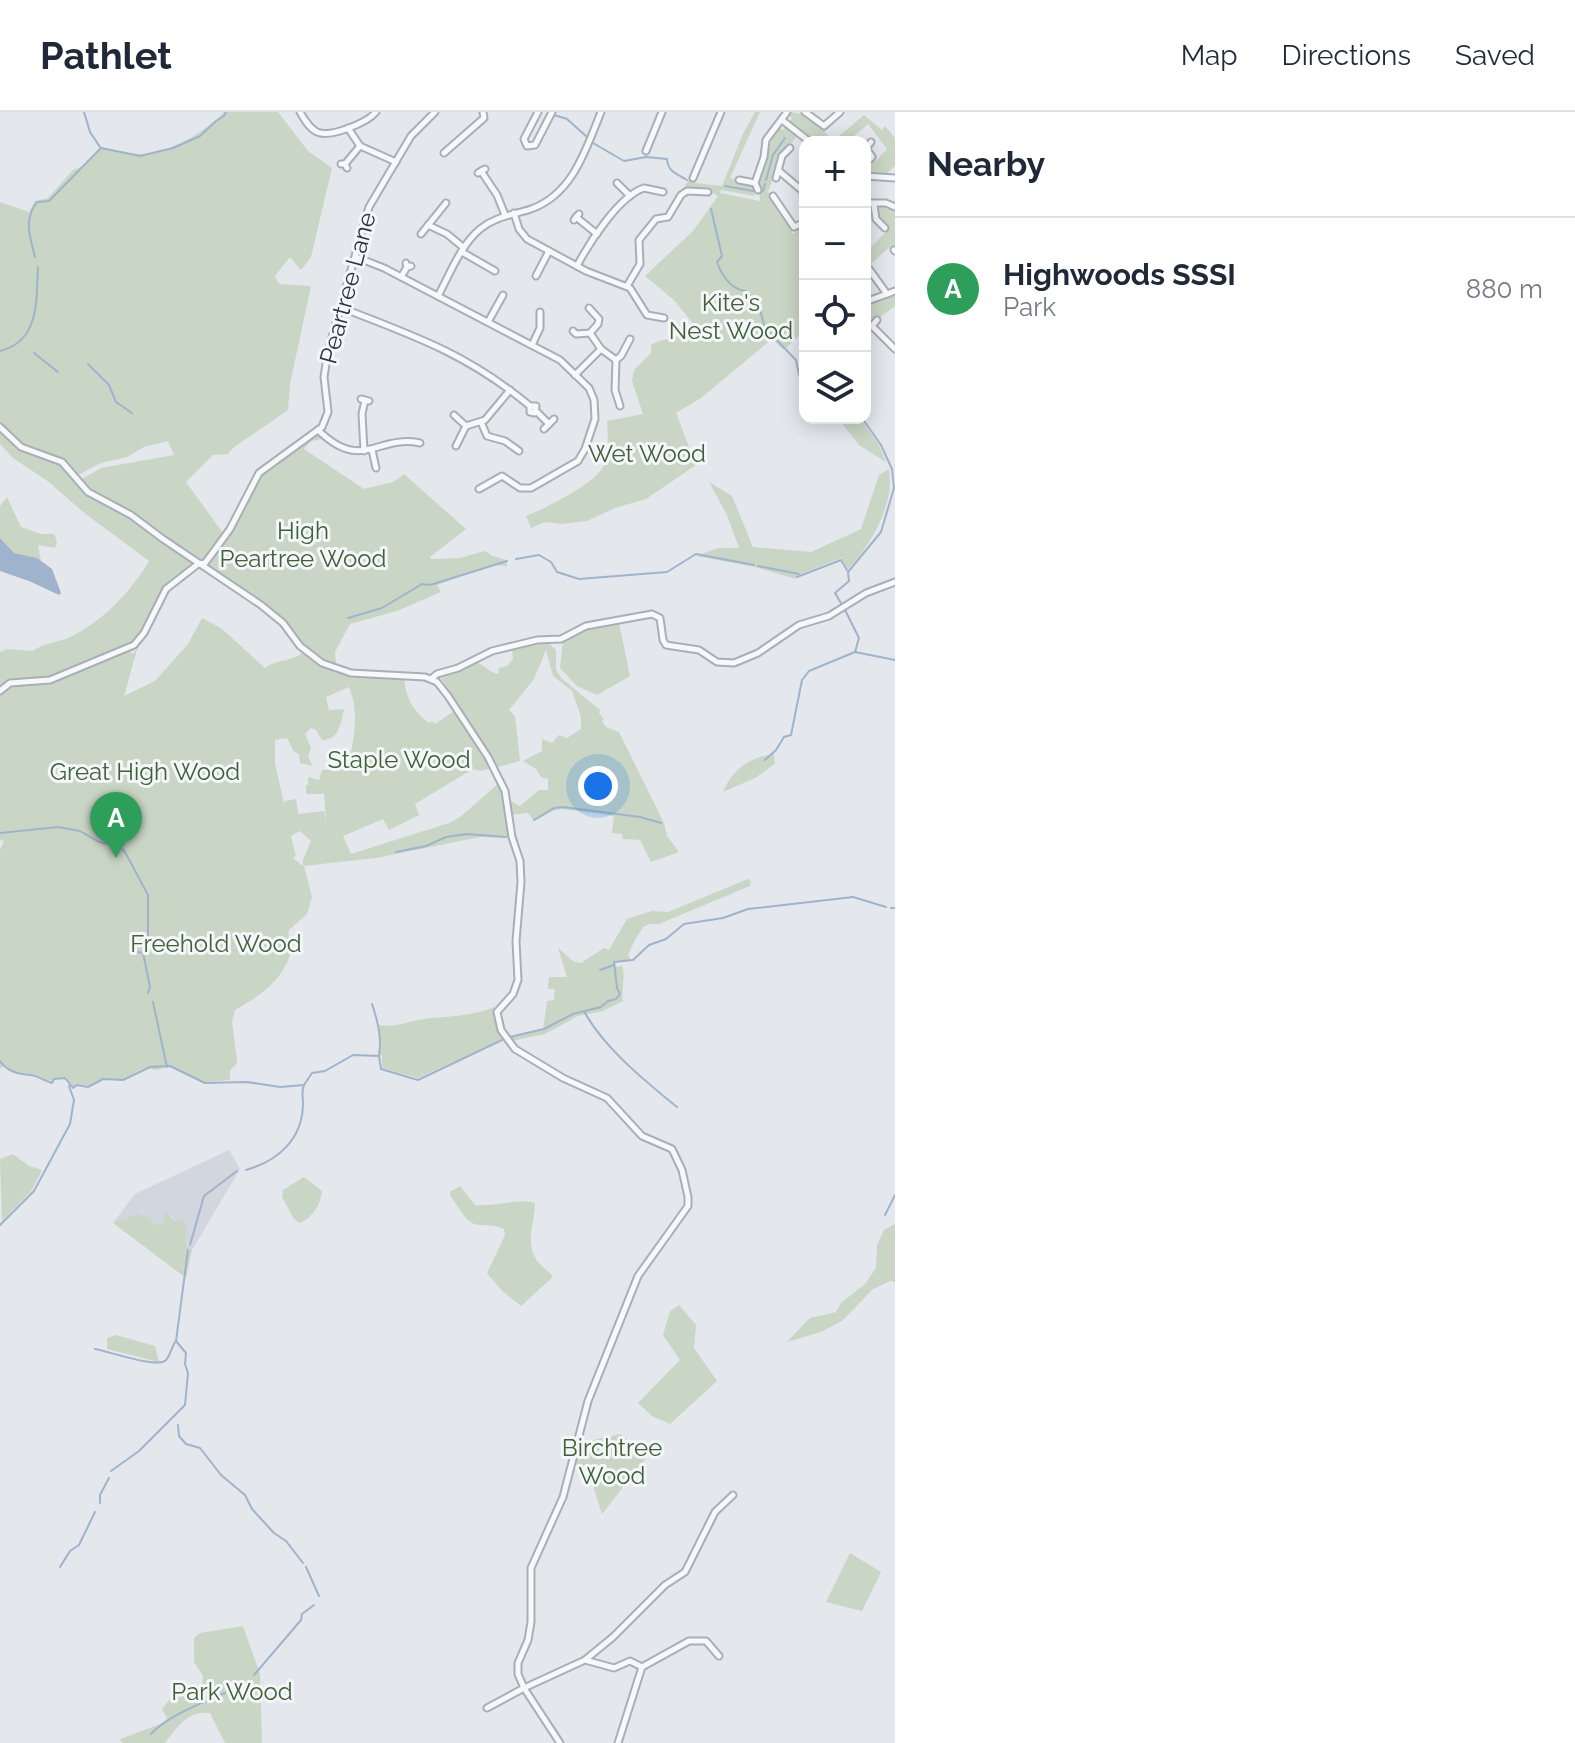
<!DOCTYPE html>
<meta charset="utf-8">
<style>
body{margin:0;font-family:Raleway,sans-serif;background:#f2f2f3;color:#1f2937}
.controls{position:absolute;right:24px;top:24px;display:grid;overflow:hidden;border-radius:16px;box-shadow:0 4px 20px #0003}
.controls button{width:72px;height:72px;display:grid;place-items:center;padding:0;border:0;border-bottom:2px solid #e0e1e3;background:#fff;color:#1f2937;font:40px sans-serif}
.you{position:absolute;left:598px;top:674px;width:28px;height:28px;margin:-20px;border:6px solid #fff;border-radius:50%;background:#1a73e8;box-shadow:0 0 0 12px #1a73e833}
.badge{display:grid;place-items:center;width:52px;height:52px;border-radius:50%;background:#ea580c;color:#fff;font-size:26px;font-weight:700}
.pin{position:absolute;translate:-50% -66px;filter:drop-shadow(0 2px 4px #0008)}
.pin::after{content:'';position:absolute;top:42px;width:28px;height:24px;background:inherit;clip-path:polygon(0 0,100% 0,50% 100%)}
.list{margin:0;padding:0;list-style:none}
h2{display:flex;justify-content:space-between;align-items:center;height:104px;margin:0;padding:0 32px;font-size:34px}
h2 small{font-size:26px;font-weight:400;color:#747a83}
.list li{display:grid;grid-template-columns:52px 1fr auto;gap:24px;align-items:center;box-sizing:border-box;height:144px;padding:0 32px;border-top:2px solid #e0e1e3}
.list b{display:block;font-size:30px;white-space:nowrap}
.list p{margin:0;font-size:26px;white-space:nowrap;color:#747a83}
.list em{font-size:26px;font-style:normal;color:#747a83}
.icon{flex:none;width:44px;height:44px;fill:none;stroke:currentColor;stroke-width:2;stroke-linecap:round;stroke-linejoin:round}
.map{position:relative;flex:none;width:895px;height:1631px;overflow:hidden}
header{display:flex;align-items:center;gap:48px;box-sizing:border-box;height:112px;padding:0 40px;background:#fff;border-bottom:2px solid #e0e1e3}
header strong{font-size:38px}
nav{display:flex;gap:44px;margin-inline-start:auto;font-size:28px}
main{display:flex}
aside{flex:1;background:#fff}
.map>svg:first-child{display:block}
.built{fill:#d2d6de}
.green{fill:#c9d6c5;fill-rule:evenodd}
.water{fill:#9fb4cc}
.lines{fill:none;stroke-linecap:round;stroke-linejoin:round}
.stream{stroke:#9fb4cc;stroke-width:2}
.minor-casing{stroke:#a9aeb7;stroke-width:9}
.minor{stroke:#f7f8fa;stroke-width:5}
.labels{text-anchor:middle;stroke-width:6;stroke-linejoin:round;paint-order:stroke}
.street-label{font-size:24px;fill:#2b3445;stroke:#f4f6f9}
.park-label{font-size:24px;fill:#3f6138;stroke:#f4f6f9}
</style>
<header>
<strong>Pathlet</strong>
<nav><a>Map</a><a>Directions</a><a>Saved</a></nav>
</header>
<main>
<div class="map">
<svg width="895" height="1631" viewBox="0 0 895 1631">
<rect width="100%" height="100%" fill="#e4e7ec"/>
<path class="built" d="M229,1038L240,1057L192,1138L186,1134V1114L181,1106L175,1109L171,1104L157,1113L136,1102L113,1111L135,1082Z"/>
<g class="green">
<path d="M224,0H278L308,39L332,56L311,145L301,158L290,145L275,164L279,172L311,174L290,272L288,298L233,336L228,342L213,343L186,370L223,421L211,440L203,447C183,443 93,384 80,368L101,356L174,343L168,329L144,335L127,345L101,351L78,363L63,348L22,333L0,311V90L29,100L35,89L48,86L73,58L85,53L100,35C113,37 126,41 139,42C169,42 205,20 224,0Z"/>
<path d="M755,0H760L730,66L753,74L755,84L721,78L720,81L760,89C760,83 758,74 759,69C761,57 772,23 779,15L783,18L786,14L798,23L782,42L768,80L792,116V121L794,122L796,116L805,111V218L784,238L772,227L701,286L676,301L696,353L646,387L615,396L587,409L561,412L545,410L531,416L526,404C544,397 597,371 604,353C609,339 608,323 607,309L643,302L632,269L634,258L651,241V233C672,222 672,233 693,212L675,189L645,164L693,119L718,84L708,78H683L690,65L696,68L695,71L722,74L743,22Z"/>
<path d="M789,0C808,0 821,15 833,29L864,3L882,18L885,14L895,26V54L887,61H865L870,50L876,49L887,37L868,12L847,30H814L789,10L792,6L787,2Z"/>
<path d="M885,93L895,97V138L891,134L865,157V141L885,121L886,116L876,100L878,94Z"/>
<path d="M895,181V194L871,212L865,208L867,191Z"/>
<path d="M838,306H860L879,333L886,350L859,333Z"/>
<path d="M0,318L21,336L61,352L74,365L85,382L134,407L157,426L192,448L193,454L190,459L164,475L145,516L133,531L50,566L10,569L0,577V540L8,537L33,539C44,531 55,531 68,526C101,511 131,480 149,449L83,400L49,370L13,346L0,332Z"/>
<path d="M318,323L322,327L311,329L304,337L364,377L393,370L404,362L466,417L430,445L431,447L459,446L485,439L492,444L507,448V454L494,453L437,473L441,480L397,499L350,512L335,540L336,551C324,553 318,546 309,539C297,530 292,515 280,506C258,486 232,473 209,454V450C230,424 241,387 260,363C273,347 299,331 318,323Z"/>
<path d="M889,357C895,392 871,433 848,457L841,446L796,464V467L755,455L696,444L718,436H739L727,403L709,370L732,384L753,435L811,440L861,417L879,363Z"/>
<path d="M7,385L21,415L41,422H54L57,429L55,436L38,433L41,449L37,446L14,441L0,426V394Z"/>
<path d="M202,506L221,516L265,556C276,547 293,550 303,540C339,568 363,565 404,567C406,586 413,599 429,611L432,609L435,612L457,597L492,656L481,659L473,657L415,692L419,703L389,718L383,707L343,724L351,742L449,711L460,705L499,671L503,679L510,726L480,725L376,746L304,754L312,785L307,802L289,818C287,827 293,834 290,843C282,869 257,886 235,898L232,909L237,949L236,953L230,958V968L205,970L170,954L156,958L144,956L123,967H103L89,974L78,972L73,975L65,965L54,966L53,969C44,969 41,964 32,962C20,961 15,961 4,954L0,957V738L4,729L0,728V722L8,720H0V581L11,573L41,571L55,567L128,538L133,542L138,534L124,584L155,569L188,532ZM349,575C359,599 355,623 349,648L336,657L322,658L319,668L308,665V673H306V682H324L326,711L324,699L298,702L296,687L284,689L286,701L275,651V628L287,626L294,640L299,642L300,651L313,654L308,645L311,636L305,622L311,616L316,618L322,628C339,628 341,611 344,597L329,598L326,585ZM300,719L311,729L303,748V754L293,746L296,744L291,724Z"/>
<path d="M619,511L630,564L597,583L577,574L560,556L563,528L581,517Z"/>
<path d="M548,531L556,538V557L561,566L600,598L599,601L604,607L602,609L606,615L619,620L664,711L667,724L679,740L651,750L640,728L623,727L622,722L612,721L614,704L562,697L555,698L534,709L528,701L511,703L509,688L520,694L539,678H548V667L541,665L536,657L523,649L542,639V627L552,631L559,623L567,626L581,617V605L572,579L553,564L546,538L534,567L509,598L515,604L520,649L498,655L439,563C450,559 473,546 482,553C488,557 490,560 498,562L499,556L507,554L513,547L512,536Z"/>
<path d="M774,642L775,652L755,666L723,680C732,658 749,645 774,642Z"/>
<path d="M748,767L751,769L750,774L659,812H650L643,815L635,828L628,843L631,848L614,850L617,855L622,854C626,865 621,877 623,889L603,899L578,904L545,922L511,929L509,926L543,918L547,889L554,888L555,877H548L549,865H567L558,836L574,850L581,851L604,836L609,838L627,807L652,799L668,800Z"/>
<path d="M494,895L495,910L503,927L418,966L382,956V944L377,940L380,935L378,913C394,916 407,910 423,907C448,904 470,905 494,895Z"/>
<path d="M13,1042L29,1054L42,1058L32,1078L2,1109L0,1047Z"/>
<path d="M304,1065L322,1079C321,1092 312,1106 300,1111L294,1107L282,1085L283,1078Z"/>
<path d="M460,1074L475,1093C495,1095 517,1086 535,1091C535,1110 524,1132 538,1150C543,1156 549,1159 553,1165L521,1194L502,1179L487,1161L505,1123L504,1117C492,1111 479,1115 472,1111C464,1107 457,1092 451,1085L450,1080Z"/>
<path d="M165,1100L175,1109L182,1106L186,1114V1134L192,1138L186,1166L113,1111L136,1102L150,1106L152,1111L157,1113L164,1109L163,1103Z"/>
<path d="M895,1112V1170L890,1169L873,1177L842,1209L821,1220L787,1230L810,1206L836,1200L841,1191L865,1172L876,1156L877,1133L884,1118Z"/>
<path d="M679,1193L696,1213L694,1236L717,1269L670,1312L652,1304L638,1291L680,1248L663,1223L670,1199Z"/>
<path d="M116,1223L155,1234L159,1250L107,1237V1226Z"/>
<path d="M621,1322L646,1346L602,1402L589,1361L573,1352L584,1330Z"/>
<path d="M850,1441L881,1460L862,1499L826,1490Z"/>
<path d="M243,1514L260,1562L262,1631H225L210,1601C188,1598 177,1615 165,1631H122L120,1627L163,1611L167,1606L162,1597L170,1587L202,1574L203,1564L194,1550V1526L200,1521Z"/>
</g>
<path class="water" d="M0,426L14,441L37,446L52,457L61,481L59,483L29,469L0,459Z"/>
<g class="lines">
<g class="stream">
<path d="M84,0L90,20L100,35"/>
<path d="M554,3L567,7L587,25"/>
<path d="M593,31L624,49L646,45L667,47C668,60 676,61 687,68"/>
<path d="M766,68L773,43L785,26"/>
<path d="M725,74L753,79"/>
<path d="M763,79L765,72"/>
<path d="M711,97L722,144L717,150C722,164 730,177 746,179L760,198L765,216L796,248L799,263L805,272"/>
<path d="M35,145C30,125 23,108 37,90L49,89L101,36L140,44L173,36L200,24L216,9L224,4L226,0"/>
<path d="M0,239C40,229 36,189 38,155"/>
<path d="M34,241L58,260"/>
<path d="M88,252L109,273L116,290L132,301"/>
<path d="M516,447L539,443L551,450L557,460L579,467L667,460L696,442L754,453"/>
<path d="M758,454L799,462"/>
<path d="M797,465L841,448L847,458"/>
<path d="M842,493L835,481L849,469L848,460L881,420L894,376L892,357L881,333L862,306"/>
<path d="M845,498L859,526L855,540L895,548"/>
<path d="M348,506L382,496L422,472L430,473L507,449"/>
<path d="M765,648L776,638L784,625L791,623L802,568L809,559L855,540"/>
<path d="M534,708L554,696L563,695L640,705L661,711"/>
<path d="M0,721L58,715L80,719L99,730L119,734L125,740L148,783V831L143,841L150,875L148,881"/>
<path d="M396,740L426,734L446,725L467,722L506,725"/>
<path d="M891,796H895"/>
<path d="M132,839L143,841"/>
<path d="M600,858L614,853"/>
<path d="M153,890L167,955"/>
<path d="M372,892C378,910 382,926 379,944"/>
<path d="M584,899C603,935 646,970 677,995"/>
<path d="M510,925L544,917L573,902L601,895L608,889L616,887L620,882L617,876L614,850L633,848L649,833L666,827L684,812L723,806L748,797L853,785L886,795"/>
<path d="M0,949C8,960 18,962 31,963C38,964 45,969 52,971L54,967L65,966L73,976L77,973L88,975L103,967L123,968L150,955L170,954L205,971L247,970L280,975L304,973L312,961L325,959L353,943L379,944L381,957L418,968L502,928"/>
<path d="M246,1058C278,1049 303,1027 303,991C303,984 301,980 304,973"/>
<path d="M885,1103L895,1083"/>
<path d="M0,1113L34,1079L70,1012L74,988L69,974"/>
<path d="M190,1133L204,1084L237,1059"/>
<path d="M95,1237C108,1239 158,1257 166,1248C170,1244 172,1235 175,1230"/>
<path d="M178,1313L179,1324L186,1332L200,1336L221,1363L245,1383L252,1397L274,1421L286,1429L303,1451"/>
<path d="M111,1359L139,1339L185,1293L188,1261L185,1252L186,1241L176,1229L188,1138"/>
<path d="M100,1391V1383L109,1366"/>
<path d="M60,1455L70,1439L79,1433L95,1400"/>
<path d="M306,1455L319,1484"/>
<path d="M254,1563L301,1508L302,1502L314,1493"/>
<path d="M151,1622C167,1604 204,1590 225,1581"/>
</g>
<g class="minor-casing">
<g id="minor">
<path d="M300,0C304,7 309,16 317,20C330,26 367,11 376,0"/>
<path d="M538,0L524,27L527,34L535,33L552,0"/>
<path d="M805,0L824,14L840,0"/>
<path d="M782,8L810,30"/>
<path d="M348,16L360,34L396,50"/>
<path d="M646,39L662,0"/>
<path d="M444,41L484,6L483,0"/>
<path d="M865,51L872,45L866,36L871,30"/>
<path d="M341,52H345L347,56"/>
<path d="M345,52L360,34"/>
<path d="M481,59L497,83L505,103"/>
<path d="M779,59L805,81"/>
<path d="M478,61L485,57"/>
<path d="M865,64L895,66"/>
<path d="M693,66L721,0"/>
<path d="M776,66L782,44L790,36"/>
<path d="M739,68L755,71"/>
<path d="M617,71L630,84"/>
<path d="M758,78L755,71L764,45L766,28L787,0"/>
<path d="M773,84L794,115L805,110"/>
<path d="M865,91H886L895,95"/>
<path d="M874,93L876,107L885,116"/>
<path d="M514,101L519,117L527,127L586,159L630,176L647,203L664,206"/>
<path d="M576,105L597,122"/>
<path d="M574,108L579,102"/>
<path d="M428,113L447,122L464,136"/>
<path d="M421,122L446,91"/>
<path d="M894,138L895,139"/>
<path d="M462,140L495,159"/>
<path d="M356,145L384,156L560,248L589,276L594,288L595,307L585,337L578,349L531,376H520L502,364L479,377"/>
<path d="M406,151L407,155L411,154"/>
<path d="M577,154C589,131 619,84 644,76L663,80"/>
<path d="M869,157L887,182"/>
<path d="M536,164L549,139"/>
<path d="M401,165L407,155"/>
<path d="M627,174L640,152L639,128L656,107L668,105L681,83L687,79L708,80"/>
<path d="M438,184C450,162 460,134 480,117C496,104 513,103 531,97C573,82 586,37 601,0"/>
<path d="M865,190L895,179"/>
<path d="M342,196C415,224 469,243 530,294H536L535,301L530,300V294"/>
<path d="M877,208L872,214L895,237"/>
<path d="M488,210L503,183"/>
<path d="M573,219L576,222L590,221L598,212L599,207L589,196"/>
<path d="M590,221L601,237L616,248"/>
<path d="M532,233L540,216V200"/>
<path d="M575,263L601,237"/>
<path d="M361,287L369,289"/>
<path d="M620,294L615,278L616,248L621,244L630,227"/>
<path d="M537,300L549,312"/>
<path d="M454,303L466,314"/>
<path d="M481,310L487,324L505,329L519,339"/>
<path d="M0,315L21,335L62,350L88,380L131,403L163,427L261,493L283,511L300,534L322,551L351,561L425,565L437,570L448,584L488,645L505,679L512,725L520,749L521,770L516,829L518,868L513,882L497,900L501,918L515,937L563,966L607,986L642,1024L672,1037L682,1058L688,1085V1094L638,1164L588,1289L563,1385L531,1456V1510L528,1528L518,1551V1562L524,1576L560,1631"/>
<path d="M544,317L554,307"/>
<path d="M318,318C362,361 377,322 420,331"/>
<path d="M456,334L466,314L485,308L510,278"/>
<path d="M372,338L376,356"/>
<path d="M364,339L362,302L365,288"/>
<path d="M431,567L437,562L458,556L492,539L537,528L561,527L586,514L652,502L660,506L663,528L666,533L699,538L717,550L734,551L758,541L799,513L829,504L866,481L895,470"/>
<path d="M0,579L10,571L50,568L134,533L144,521L166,477L198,452L205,451L214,439L230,417L259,361L322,315L328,300L324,265L328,239L369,95L411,24L435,0"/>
<path d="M585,1548L613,1525L665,1473L685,1460L715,1400L733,1383"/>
<path d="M487,1596L524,1576L585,1548L614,1556L630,1549L642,1555"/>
<path d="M618,1631L642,1555L689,1529H706L719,1544"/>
</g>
</g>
<use href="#minor" class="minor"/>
</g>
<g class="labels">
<g class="street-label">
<text transform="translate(348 176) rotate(-75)" y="8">Peartree Lane</text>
</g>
<g class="park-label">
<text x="731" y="199">Kite's<tspan x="731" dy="28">Nest Wood</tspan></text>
<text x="647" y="350">Wet Wood</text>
<text x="303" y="427">High<tspan x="303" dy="28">Peartree Wood</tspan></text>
<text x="399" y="656">Staple Wood</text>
<text x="145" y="668">Great High Wood</text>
<text x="216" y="840">Freehold Wood</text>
<text x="612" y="1344">Birchtree<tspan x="612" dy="28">Wood</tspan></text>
<text x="232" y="1588">Park Wood</text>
</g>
</g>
</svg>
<div class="controls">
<button>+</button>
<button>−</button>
<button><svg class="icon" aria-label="locate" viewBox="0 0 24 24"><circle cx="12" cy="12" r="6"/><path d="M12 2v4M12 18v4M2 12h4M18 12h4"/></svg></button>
<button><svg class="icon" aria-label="layers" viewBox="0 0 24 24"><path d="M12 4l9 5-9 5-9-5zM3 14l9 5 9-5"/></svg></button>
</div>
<div class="you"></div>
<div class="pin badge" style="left:116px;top:746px;background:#2e9e5b">A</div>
</div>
<aside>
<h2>Nearby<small></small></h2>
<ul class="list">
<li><span class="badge" style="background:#2e9e5b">A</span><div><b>Highwoods SSSI</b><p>Park</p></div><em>880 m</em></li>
</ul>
</aside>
</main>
